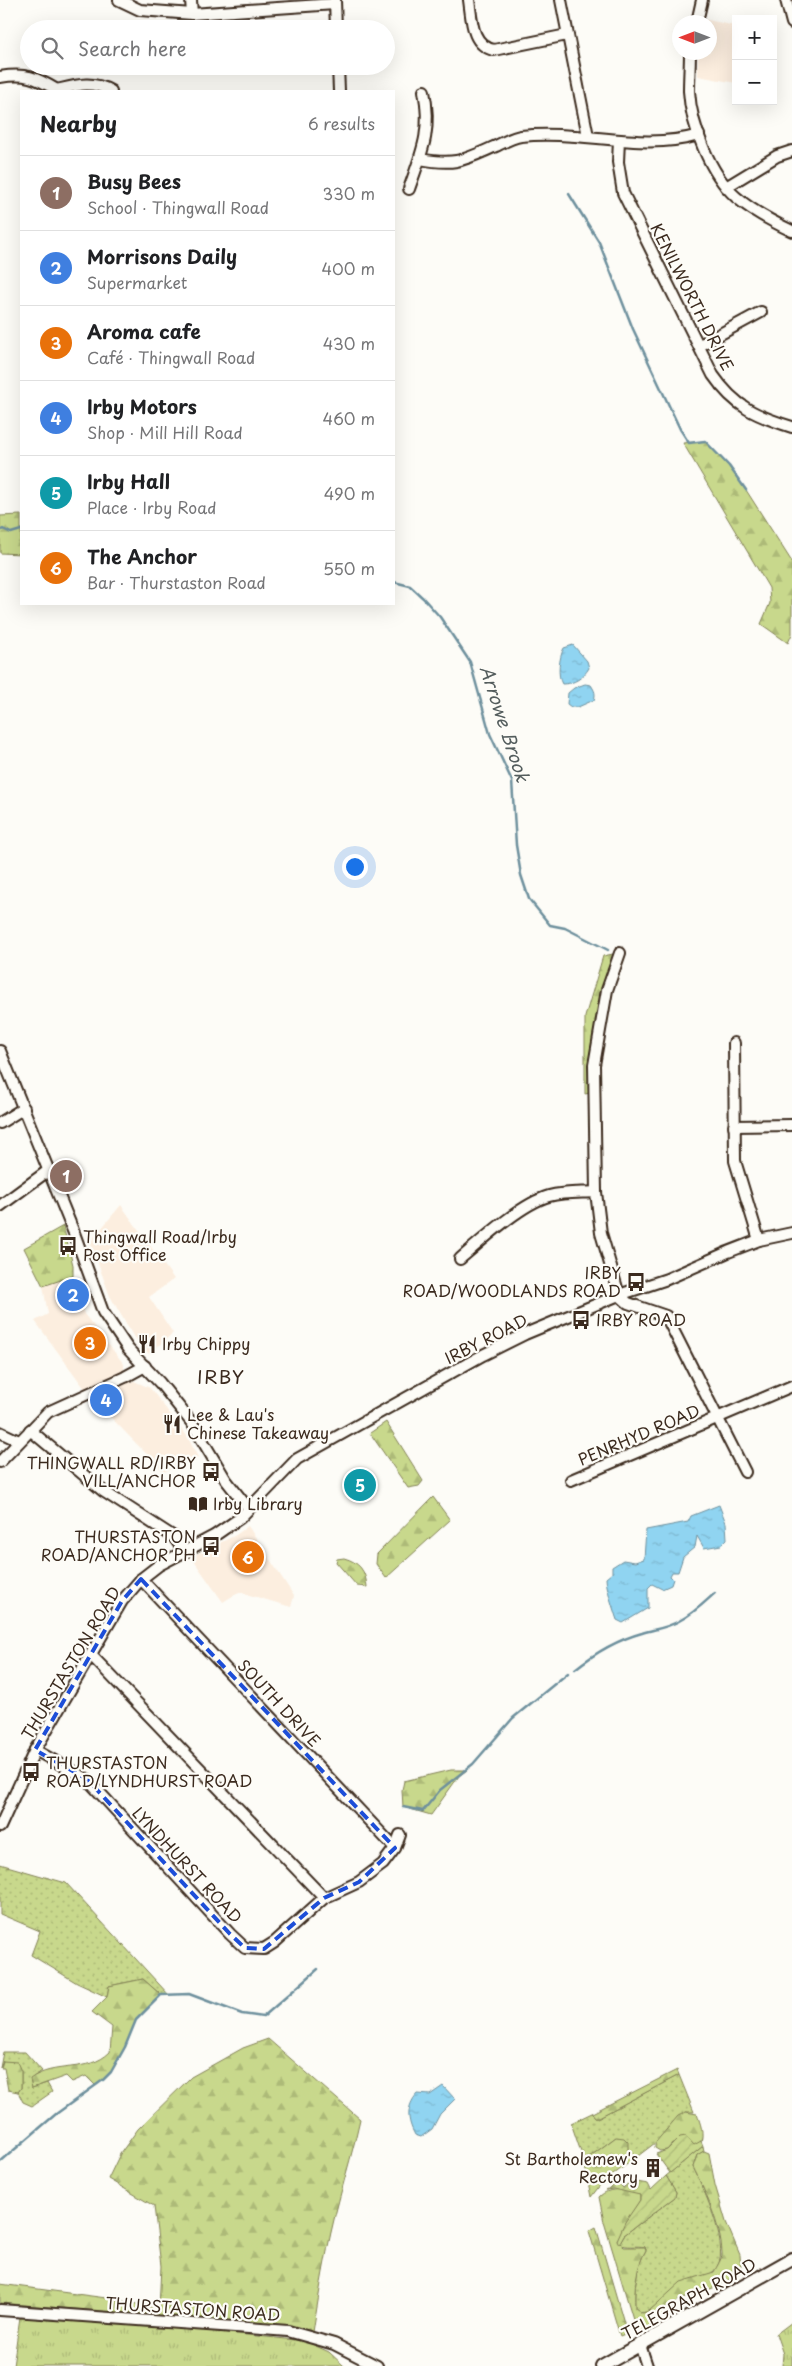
<!DOCTYPE html>
<meta charset="utf-8">
<style>
body{margin:0;font-family:"Playpen Sans",sans-serif;background:#f2f2f2;color:#202124}
.controls{position:absolute;right:15px;top:15px;display:grid;overflow:hidden;border-radius:0px;box-shadow:0 5px 20px #0002}
.controls button{width:45px;height:45px;display:grid;place-items:center;padding:0;border:0;border-bottom:1px solid #e0e0e0;background:#fff;color:#202124;font:25px sans-serif}
.compass{position:absolute;left:672px;top:15px;width:45px;height:45px;border-radius:50%;background:#fff;box-shadow:0 5px 20px #0002;rotate:270deg}
.you{position:absolute;left:354px;top:866px;width:18px;height:18px;margin:-12px;border:4px solid #fff;border-radius:50%;background:#1a73e8;box-shadow:0 0 0 8px #1a73e833}
.badge{display:grid;place-items:center;width:32px;height:32px;border-radius:50%;background:#7c3aed;color:#fff;font-size:16px;font-weight:700}
.pin{position:absolute;translate:-50% -50%;border:2px solid #fff;box-shadow:0 1px 5px #0006}
.list{margin:0;padding:0;list-style:none}
h2{display:flex;justify-content:space-between;align-items:center;height:65px;margin:0;padding:0 20px;font-size:21px}
h2 small{font-size:16px;font-weight:400;color:#757577}
.list li{display:grid;grid-template-columns:32px 1fr auto;gap:15px;align-items:center;box-sizing:border-box;height:75px;padding:0 20px;border-top:1px solid #e0e0e0}
.list b{display:block;font-size:19px;white-space:nowrap}
.list p{margin:0;font-size:16px;white-space:nowrap;color:#757577}
.list em{font-size:16px;font-style:normal;color:#757577}
.icon{flex:none;width:28px;height:28px;fill:none;stroke:currentColor;stroke-width:2;stroke-linecap:round;stroke-linejoin:round}
.map{position:relative;flex:none;width:792px;height:2366px;overflow:hidden}
.search{position:absolute;background:#fff;box-shadow:0 5px 20px #0002;left:20px;top:20px;width:375px;height:55px;display:flex;align-items:center;gap:12px;box-sizing:border-box;padding:0 18px;border-radius:28px;color:#757577;font-size:19px}
.panel{position:absolute;background:#fff;box-shadow:0 5px 20px #0002;left:20px;top:90px;width:375px;height:515px;border-radius:0px}
.map>svg:first-child{display:block}
.built{fill:#fceedf}
.grass{fill:url(#grass-dots);stroke:#828155}
.forest{fill:url(#forest-firs);stroke:#828155}
.park{fill:url(#park-tufts);stroke:#828155}
.garden{fill:url(#garden-furrows);stroke:#828155}
.water{fill:url(#water-ripples);stroke:#6e909d}
.lines{fill:none;stroke-linecap:round;stroke-linejoin:round}
.stream{stroke:#6e909d;stroke-width:2.5}
.minor-casing{stroke:#3b2a1e;stroke-width:14}
.major-casing{stroke:#3b2a1e;stroke-width:16}
.minor{stroke:#fdfcf7;stroke-width:10}
.major{stroke:#fdfcf7;stroke-width:12}
.marked{fill:none;stroke:#1d4ed8;stroke-width:4;stroke-dasharray:10 6;stroke-linejoin:round}
.labels{text-anchor:middle;stroke-width:4.5;stroke-linejoin:round;paint-order:stroke}
.street-label{font-size:16px;fill:#3b2a1e;stroke:#fdfcf7}
.poi-label{font-size:16px;fill:#3b2a1e;stroke:#fdfcf7;text-anchor:start}
.water-label{font-size:18px;font-style:italic;fill:#545d5d;stroke:#fdfcf7}
.quarter-label{font-size:19px;letter-spacing:1px;fill:#3b2a1e;stroke:#fdfcf7}
</style>
<div class="map">
<svg width="792" height="2366" viewBox="0 0 792 2366">
<defs>
<pattern id="grass-dots" width="8" height="8" patternUnits="userSpaceOnUse" patternTransform="scale(1.25)"><rect width="8" height="8" fill="#c8d88c"/><path d="M2 2h.1M6 6h.1" fill="none" stroke="#adba78" stroke-width="1.8" stroke-linecap="round"/></pattern>
<pattern id="forest-firs" width="22" height="20" patternUnits="userSpaceOnUse" patternTransform="scale(1.25)"><rect width="22" height="20" fill="#c8d88c"/><path d="M5 1l3.5 6h-7zM16 11l3.5 6h-7z" fill="#adba78"/></pattern>
<pattern id="park-tufts" width="24" height="20" patternUnits="userSpaceOnUse" patternTransform="scale(1.25)"><rect width="24" height="20" fill="#c8d88c"/><path d="M3 7l-1-3M5 7V3M7 7l1-3M15 17l-1-3M17 17v-4M19 17l1-3" fill="none" stroke="#adba78"/></pattern>
<pattern id="garden-furrows" width="10" height="10" patternUnits="userSpaceOnUse" patternTransform="scale(1.25)"><rect width="10" height="10" fill="#c8d88c"/><path d="M-1 1l2-2M0 10L10 0M9 11l2-2" fill="none" stroke="#adba78"/></pattern>
<pattern id="water-ripples" width="26" height="14" patternUnits="userSpaceOnUse" patternTransform="scale(1.25)"><rect width="26" height="14" fill="#90d4f1"/><path d="M2 4q2-2 4 0t4 0M15 11q2-2 4 0t4 0" fill="none" stroke="#7db6ce"/></pattern>
</defs>
<rect width="100%" height="100%" fill="#fdfcf7"/>
<filter id="ink" filterUnits="userSpaceOnUse"><feTurbulence type="fractalNoise" baseFrequency=".02" numOctaves="2"/><feDisplacementMap in="SourceGraphic" scale="10" xChannelSelector="R" yChannelSelector="G"/><feConvolveMatrix kernelMatrix="1 2 1 2 8 2 1 2 1" color-interpolation-filters="sRGB"/></filter>
<g filter="url(#ink)">
<g class="built">
<path d="M703,19L736,26V83L698,76V53L710,52V22H703Z"/>
<path d="M121,1205L174,1279L149,1297L173,1333L149,1354L132,1334L110,1296L90,1242Z"/>
<path d="M73,1276L84,1314L124,1364V1373L85,1389L35,1321L48,1314L43,1286Z"/>
<path d="M134,1381L150,1388L187,1436L198,1457L164,1472L91,1397Z"/>
<path d="M248,1526L294,1596L291,1607L239,1592L223,1602L191,1557L236,1535Z"/>
</g>
<g class="grass">
<path d="M0,1864L66,1883L169,1995H161L143,1979L109,1986L107,1997L77,1983L31,1955L40,1931L0,1914Z"/>
<path d="M3,2052H25L42,2071L33,2077L32,2088L47,2083L52,2092L32,2106L23,2102L18,2092L21,2088V2071L3,2061L0,2068Z"/>
<path d="M679,2075L694,2112H686L655,2143L630,2162L632,2157L616,2137L584,2161L571,2123L592,2113L595,2117H599Z"/>
<path d="M703,2146L704,2151L697,2155L693,2167C703,2188 734,2252 714,2271C710,2275 684,2286 677,2290C666,2296 653,2311 642,2313L635,2308C634,2288 636,2267 646,2250L645,2247C636,2245 627,2248 619,2244L624,2235L675,2197L676,2192L666,2176Z"/>
</g>
<g class="forest">
<path d="M705,441L729,466L746,490L792,562V634L788,643L761,624L770,603L769,588L683,443Z"/>
<path d="M21,515V554L0,553V516Z"/>
<path d="M618,953L601,990L590,1093L585,1094V1017L603,956Z"/>
<path d="M63,1226L73,1265V1276L43,1286L24,1248Z"/>
<path d="M386,1422L423,1481L419,1486L408,1488L370,1433Z"/>
<path d="M433,1497L450,1520L386,1578L376,1564L377,1554Z"/>
<path d="M344,1558C359,1562 366,1571 367,1587L357,1586L336,1562L337,1559Z"/>
<path d="M451,1770H467L459,1776L431,1815L403,1807L402,1790L404,1781Z"/>
<path d="M143,1979L161,1995L136,2020L125,2047L111,2072L96,2086L86,2076L72,2082L66,2076L32,2088L30,2079C54,2061 88,2074 110,2052L112,2027L92,2012L107,1997L109,1986Z"/>
<path d="M268,2039L360,2119C354,2147 346,2173 339,2200C327,2244 320,2288 313,2332L282,2326L0,2303V2284L114,2299L159,2309L161,2266L154,2206L108,2179L120,2154L138,2129L191,2077L243,2048Z"/>
<path d="M3,2061L17,2062L21,2071V2088L18,2092L8,2090L4,2068H1Z"/>
<path d="M677,2070L679,2075L599,2117H595L592,2113Z"/>
<path d="M686,2112L697,2114C700,2123 705,2134 700,2144L694,2146L690,2143L672,2144L667,2150L660,2151L655,2148V2143L678,2116Z"/>
<path d="M616,2137L624,2138L628,2142V2151L632,2157L630,2162L601,2184L591,2197L584,2161Z"/>
<path d="M704,2151L709,2153L715,2185L726,2222L740,2255L741,2269L738,2275L713,2288L677,2301L667,2309L651,2331L645,2334H640L636,2329L604,2222L599,2197C610,2186 626,2189 640,2195V2200L617,2240L624,2247H645L646,2250C636,2267 634,2288 635,2308L642,2313L648,2312L681,2282L714,2272C717,2266 722,2259 722,2253C721,2226 705,2191 693,2167L697,2155Z"/>
<path d="M596,2227L627,2333L620,2336L589,2231Z"/>
</g>
<g class="park">
<path d="M20,2317L170,2327L305,2341L329,2352L344,2366H13Z"/>
<path d="M792,2322V2366H782L783,2354L776,2334Z"/>
</g>
<g class="garden">
<path d="M686,2136L694,2145L701,2141L703,2146L670,2173L656,2154L667,2150L680,2137Z"/>
<path d="M666,2176L676,2192L675,2197L624,2235L619,2244L617,2240L625,2222L640,2200V2195L613,2189L606,2190L619,2183L623,2188L631,2181L648,2184L651,2190Z"/>
</g>
<g class="water">
<path d="M573,645L587,661L589,668C583,678 574,684 562,684C557,676 559,657 564,648Z"/>
<path d="M585,684L591,685C595,691 596,694 594,700L578,707H571L567,704L568,693L574,688Z"/>
<path d="M719,1505L726,1523L727,1539L721,1545L704,1548L697,1536L695,1547L683,1557L678,1572H672L670,1576L673,1579L671,1585L662,1589L652,1584L648,1588V1608L623,1623L617,1620C614,1611 606,1587 606,1578L612,1573V1567L623,1560L635,1562L644,1559L646,1530L688,1522L691,1516Z"/>
<path d="M443,2086L455,2099L440,2114L432,2129L421,2137L415,2135C407,2120 406,2107 417,2094L430,2095Z"/>
</g>
<g class="lines">
<g class="stream">
<path d="M569,194L599,242L633,329L680,429L689,443L705,441L729,466L746,490"/>
<path d="M0,531L3,529L11,533L21,530"/>
<path d="M394,582L410,586L423,598L440,617L470,662L490,734L512,781L516,845L521,875L529,899L550,925L565,928L608,950"/>
<path d="M575,1669C595,1653 617,1640 642,1633C655,1629 667,1628 679,1621C693,1614 704,1603 715,1593"/>
<path d="M403,1807L423,1811L440,1790L473,1764L513,1718L568,1673"/>
<path d="M0,2162L56,2114L103,2080L111,2072L125,2047L136,2020L161,1995L189,1994L242,2014L263,2017L318,1969"/>
</g>
<g class="minor-casing">
<g id="minor">
<path d="M119,0L140,10L192,14L335,4"/>
<path d="M191,0L192,14"/>
<path d="M335,0L336,29"/>
<path d="M469,0C472,20 471,45 494,50L567,35"/>
<path d="M561,0L588,136"/>
<path d="M786,0L792,23"/>
<path d="M697,22L702,0"/>
<path d="M690,52C690,65 689,78 689,91C691,125 710,174 736,197C752,211 773,222 792,231"/>
<path d="M338,66L339,91"/>
<path d="M0,77C26,73 35,77 57,90C77,85 92,80 111,91"/>
<path d="M619,140L618,162L623,193L713,375C735,407 756,416 792,427"/>
<path d="M420,159C456,166 464,160 496,146C504,142 513,137 521,136C580,129 641,152 699,135"/>
<path d="M726,187L777,156L792,151"/>
<path d="M409,189C422,152 432,131 424,91"/>
<path d="M700,345L761,312"/>
<path d="M620,953L607,990L594,1065L596,1192L601,1233L619,1295L628,1303L666,1316L745,1472"/>
<path d="M734,1043L735,1161L759,1240"/>
<path d="M0,1051L74,1233L103,1312L128,1349L160,1383L192,1423L226,1480L248,1508"/>
<path d="M0,1123L24,1108"/>
<path d="M734,1126L792,1125"/>
<path d="M0,1206L49,1170"/>
<path d="M460,1259C482,1240 521,1204 549,1196C564,1192 580,1193 596,1192"/>
<path d="M30,1430L103,1491L174,1537L185,1552"/>
<path d="M0,1432L19,1441"/>
<path d="M0,1462L48,1412L125,1377L145,1366"/>
<path d="M571,1480L792,1386"/>
<path d="M141,1579L395,1848"/>
<path d="M91,1655L324,1898"/>
<path d="M35,1750L87,1779L230,1934L245,1948L264,1949L275,1942L324,1898L359,1882L383,1864L395,1848L400,1835"/>
<path d="M0,1827L35,1750L122,1601L141,1579L159,1565L214,1536L240,1518L297,1459L483,1355L525,1334L619,1295L667,1279L728,1252L759,1240L792,1233"/>
<path d="M0,2310L288,2331L334,2344L377,2366"/>
<path d="M640,2345L647,2366"/>
</g>
</g>
<g class="major-casing">
<path id="major" d="M602,2366L792,2259"/>
</g>
<use href="#minor" class="minor"/>
<use href="#major" class="major"/>
</g>
</g>
<path class="marked" d="M141,1579L395,1848L359,1882L324,1898L264,1949L245,1948L230,1934L87,1779L35,1750L122,1601Z"/>
<defs>
<g id="bus-bare" transform="scale(1.5)"><path d="M-5-6H5V4H4V6H2V4H-2V6H-4V4H-5ZM-3.5-4V0h7V-4ZM-3.5 1.2v1.5H-2V1.2ZM2 1.2v1.5H3.5V1.2Z" fill="#3b2a1e" stroke="#fdfcf7" stroke-width="2.5" paint-order="stroke"/></g>
<g id="restaurant-bare" transform="scale(1.5)"><path d="M-5-6h1v4h1v-4h1v4h1v-4h1v5L-1.5 .5V6h-2V.5L-5-1ZM5-6V6H3V1.5H1.5Q1.5-4 5-6Z" fill="#3b2a1e" stroke="#fdfcf7" stroke-width="2.5" paint-order="stroke"/></g>
<g id="library-bare" transform="scale(1.5)"><path d="M-6-4Q-3-5.5-.7-3.5V5Q-3 3-6 4ZM6-4Q3-5.5 .7-3.5V5Q3 3 6 4Z" fill="#3b2a1e" stroke="#fdfcf7" stroke-width="2.5" paint-order="stroke"/></g>
<g id="building-bare" transform="scale(1.5)"><path d="M-4-6H4V6H1V3H-1V6H-4ZM-2.5-4.3h1.7v1.8h-1.7ZM.8-4.3h1.7v1.8H.8ZM-2.5-1h1.7V.8h-1.7ZM.8-1h1.7V.8H.8Z" fill="#3b2a1e" stroke="#fdfcf7" stroke-width="2.5" paint-order="stroke"/></g>
</defs>
<g fill-rule="evenodd">
<use href="#bus-bare" x="68" y="1246"/>
<use href="#bus-bare" x="636" y="1282"/>
<use href="#bus-bare" x="581" y="1320"/>
<use href="#restaurant-bare" x="147" y="1344"/>
<use href="#restaurant-bare" x="172" y="1424"/>
<use href="#bus-bare" x="211" y="1472"/>
<use href="#library-bare" x="198" y="1504"/>
<use href="#bus-bare" x="211" y="1546"/>
<use href="#bus-bare" x="31" y="1772"/>
<use href="#building-bare" x="653" y="2168"/>
</g>
<g class="labels">
<g class="street-label">
<text transform="translate(692 297) rotate(63)" y="6">KENILWORTH DRIVE</text>
<text transform="translate(486 1339) rotate(-27)" y="6">IRBY ROAD</text>
<text transform="translate(639 1435) rotate(-23)" y="6">PENRHYD ROAD</text>
<text transform="translate(71 1663) rotate(-59)" y="6">THURSTASTON ROAD</text>
<text transform="translate(279 1703) rotate(47)" y="6">SOUTH DRIVE</text>
<text transform="translate(187 1865) rotate(47)" y="6">LYNDHURST ROAD</text>
<text transform="translate(689 2299) rotate(-29)" y="6">TELEGRAPH ROAD</text>
<text transform="translate(193 2309) rotate(4)" y="6">THURSTASTON ROAD</text>
</g>
<g class="poi-label">
<text x="83" y="1243">Thingwall Road/Irby<tspan x="83" dy="18">Post Office</tspan></text>
<text x="621" y="1279" text-anchor="end">IRBY<tspan x="621" dy="18">ROAD/WOODLANDS ROAD</tspan></text>
<text x="596" y="1326">IRBY ROAD</text>
<text x="162" y="1350">Irby Chippy</text>
<text x="187" y="1421">Lee &amp; Lau's<tspan x="187" dy="18">Chinese Takeaway</tspan></text>
<text x="196" y="1469" text-anchor="end">THINGWALL RD/IRBY<tspan x="196" dy="18">VILL/ANCHOR</tspan></text>
<text x="213" y="1510">Irby Library</text>
<text x="196" y="1543" text-anchor="end">THURSTASTON<tspan x="196" dy="18">ROAD/ANCHOR PH</tspan></text>
<text x="46" y="1769">THURSTASTON<tspan x="46" dy="18">ROAD/LYNDHURST ROAD</tspan></text>
<text x="638" y="2165" text-anchor="end">St Bartholemew's<tspan x="638" dy="18">Rectory</tspan></text>
</g>
<g class="water-label">
<text transform="translate(504 724) rotate(72)" y="6">Arrowe Brook</text>
</g>
<g class="quarter-label">
<text x="221" y="1384">IRBY</text>
</g>
</g>
</svg>
<div class="controls">
<button>+</button>
<button>−</button>
</div>
<svg class="compass" viewBox="-18 -18 36 36"><path d="M0-13l5 13h-10z" fill="#e53935"/><path d="M0 13l5-13h-10z" fill="#757577"/></svg>
<div class="you"></div>
<div class="pin badge" style="left:66px;top:1176px;background:#8d6e63">1</div>
<div class="pin badge" style="left:73px;top:1295px;background:#3f7fe0">2</div>
<div class="pin badge" style="left:90px;top:1343px;background:#e8710a">3</div>
<div class="pin badge" style="left:106px;top:1400px;background:#3f7fe0">4</div>
<div class="pin badge" style="left:360px;top:1485px;background:#0f9aa8">5</div>
<div class="pin badge" style="left:248px;top:1557px;background:#e8710a">6</div>
<div class="search"><svg class="icon" aria-label="search" viewBox="0 0 24 24"><circle cx="10" cy="10" r="6"/><path d="M15 15l6 6"/></svg>Search here</div>
<section class="panel">
<h2>Nearby<small>6 results</small></h2>
<ul class="list">
<li><span class="badge" style="background:#8d6e63">1</span><div><b>Busy Bees</b><p>School · Thingwall Road</p></div><em>330 m</em></li>
<li><span class="badge" style="background:#3f7fe0">2</span><div><b>Morrisons Daily</b><p>Supermarket</p></div><em>400 m</em></li>
<li><span class="badge" style="background:#e8710a">3</span><div><b>Aroma cafe</b><p>Café · Thingwall Road</p></div><em>430 m</em></li>
<li><span class="badge" style="background:#3f7fe0">4</span><div><b>Irby Motors</b><p>Shop · Mill Hill Road</p></div><em>460 m</em></li>
<li><span class="badge" style="background:#0f9aa8">5</span><div><b>Irby Hall</b><p>Place · Irby Road</p></div><em>490 m</em></li>
<li><span class="badge" style="background:#e8710a">6</span><div><b>The Anchor</b><p>Bar · Thurstaston Road</p></div><em>550 m</em></li>
</ul>
</section>
</div>
